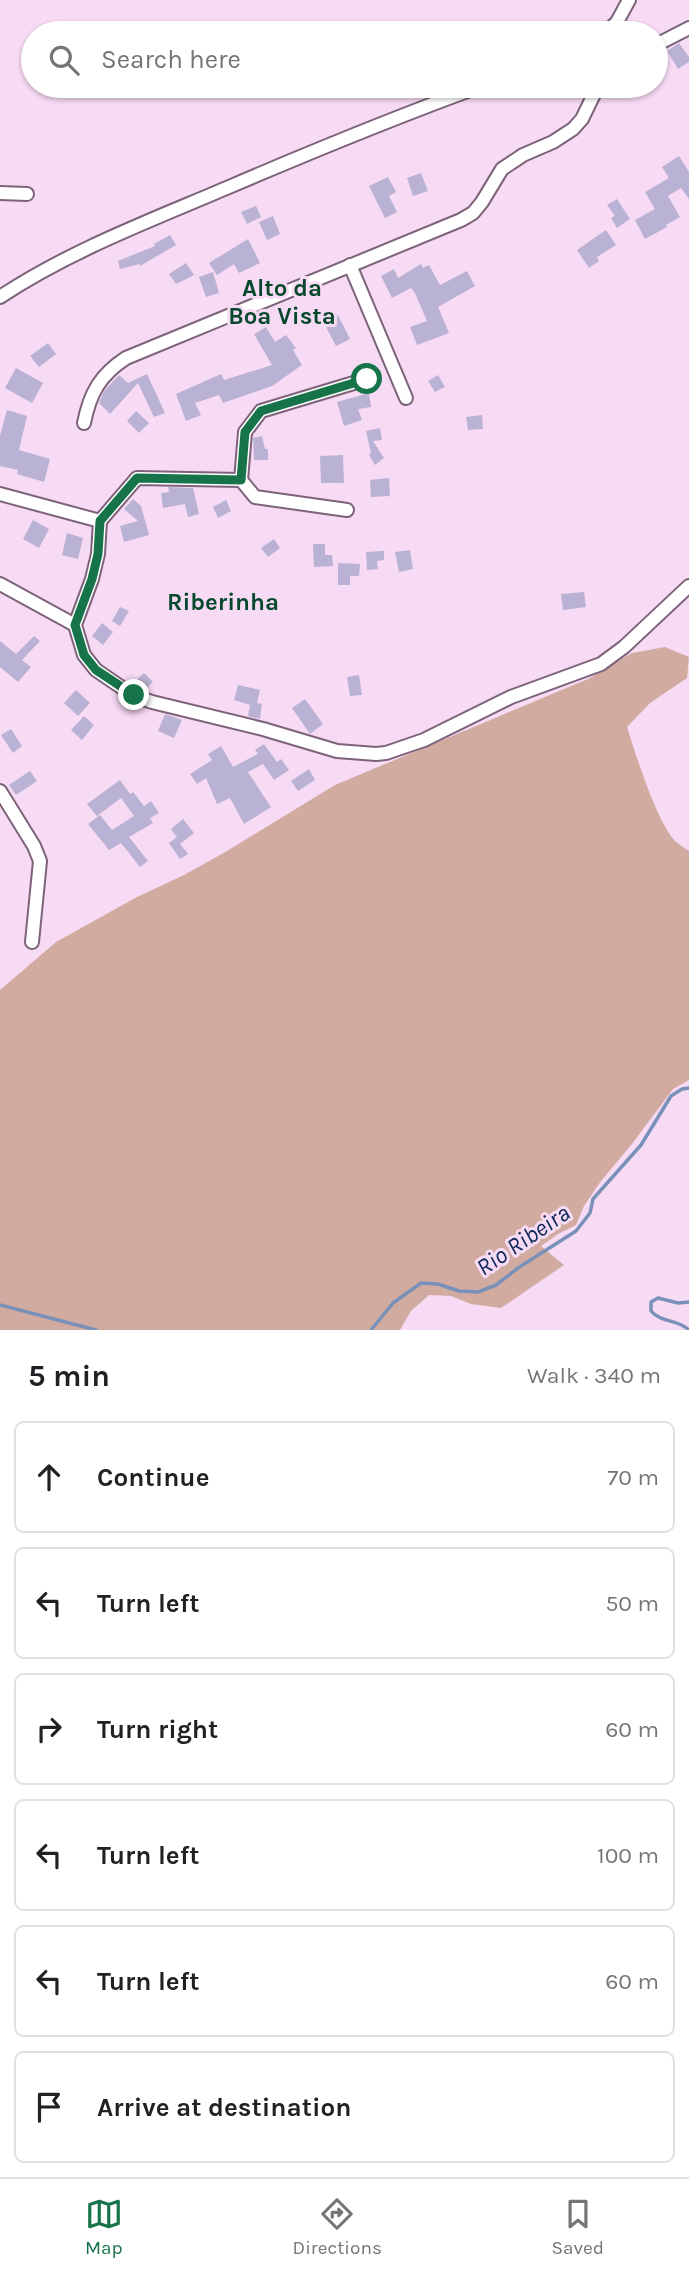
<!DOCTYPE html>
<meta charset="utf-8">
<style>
body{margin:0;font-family:Karla,sans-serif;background:#f6f6f6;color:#202124}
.stop{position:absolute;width:21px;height:21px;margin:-16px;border:5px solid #17744a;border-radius:50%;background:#fff}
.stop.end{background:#17744a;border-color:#fff;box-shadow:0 2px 7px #0008}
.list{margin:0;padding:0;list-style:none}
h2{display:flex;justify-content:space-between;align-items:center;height:91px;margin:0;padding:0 28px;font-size:30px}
h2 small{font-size:23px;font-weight:400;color:#757577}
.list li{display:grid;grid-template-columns:46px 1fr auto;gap:21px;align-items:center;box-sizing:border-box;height:112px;margin:0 14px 14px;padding:0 14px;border:2px solid #e0e0e0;border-radius:10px}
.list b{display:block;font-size:26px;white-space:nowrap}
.list em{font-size:23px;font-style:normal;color:#757577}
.icon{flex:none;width:38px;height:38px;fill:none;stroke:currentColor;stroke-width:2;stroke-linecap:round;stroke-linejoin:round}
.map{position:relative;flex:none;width:689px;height:1330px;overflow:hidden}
.search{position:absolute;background:#fff;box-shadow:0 2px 5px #0004;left:21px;right:21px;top:21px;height:77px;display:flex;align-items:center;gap:18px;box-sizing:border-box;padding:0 24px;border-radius:38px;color:#757577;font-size:26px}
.sheet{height:847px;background:#fff}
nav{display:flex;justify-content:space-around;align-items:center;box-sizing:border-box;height:98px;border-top:2px solid #e0e0e0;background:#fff;font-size:19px;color:#757577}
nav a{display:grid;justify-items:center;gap:4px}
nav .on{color:#17744a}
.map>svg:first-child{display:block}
.green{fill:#d1aba0}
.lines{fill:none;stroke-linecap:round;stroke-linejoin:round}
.stream{stroke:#7991b9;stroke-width:3.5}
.building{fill:#b9b2d4}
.street-casing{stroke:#7c637a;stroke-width:16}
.street{stroke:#fff;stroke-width:12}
.route{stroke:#17744a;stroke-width:9}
.labels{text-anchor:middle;stroke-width:6;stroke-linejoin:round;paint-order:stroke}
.neighbourhood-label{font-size:24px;font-weight:bold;fill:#06482b;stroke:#f7daf4}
.water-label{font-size:24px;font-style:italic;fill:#0a2758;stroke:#f7daf4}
</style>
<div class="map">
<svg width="689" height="1330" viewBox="0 0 689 1330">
<rect width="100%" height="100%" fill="#f7daf4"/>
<path class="green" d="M665,647L689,657L687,678L650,703L627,727C636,755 656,820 675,841C679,845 685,848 689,851V1080L673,1089L632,1144L601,1181L584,1206L576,1225L558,1234L541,1246L564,1265L501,1308L471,1304L451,1296L429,1295L411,1311L400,1330H0V990L56,942L137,897L184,875L227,851L335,785L588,679L632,653Z"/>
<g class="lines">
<g class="stream">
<path d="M0,1305L96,1330"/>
<path d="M371,1330L393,1303L421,1283L438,1284L459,1291L478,1292L496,1285L518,1268L576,1231L590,1213L593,1199L641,1145L671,1096L682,1089L689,1088"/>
<path d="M689,1330C678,1319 661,1323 651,1311V1302L658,1298L678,1303L689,1302"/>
</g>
</g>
<g class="building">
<path d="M679,43L689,57V62L678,69L667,51Z"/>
<path d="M679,156L689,172V199L681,188L668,196L680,217L666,225L667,227L645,239L635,220L655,209L645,192L669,178L662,167Z"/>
<path d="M421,173L428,191L413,196L407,178Z"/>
<path d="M388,177L396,192L389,196L397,212L385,218L369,186Z"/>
<path d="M617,199L630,219L617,228L611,218L615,216L607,205Z"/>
<path d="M256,206L261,217L247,224L241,212Z"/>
<path d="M273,216L280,234L267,240L259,222Z"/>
<path d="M606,230L616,245L597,257L599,261L589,268L577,250Z"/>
<path d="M170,235L176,245L140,266V264L120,269L118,261L155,246L154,244Z"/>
<path d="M248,239L260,263L239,273L234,264L217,275L209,263Z"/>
<path d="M186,263L194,275L176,284L169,274Z"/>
<path d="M421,264L423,268L429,265L440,285L467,271L475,286L438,307L449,333L417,345L410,327L427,321L415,293L411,288L392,298L381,276L394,269L398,278Z"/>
<path d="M213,272L219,293L206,297L199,277Z"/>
<path d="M338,315L350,339L336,346L324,323Z"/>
<path d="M266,327L275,342L286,335L296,348L293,350L302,365L272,386L223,403L219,395L195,403L201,415L186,421L176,394L221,374L224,380L272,365L254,334Z"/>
<path d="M48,343L56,354L39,367L30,356Z"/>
<path d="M16,368L43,383L32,403L5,388Z"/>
<path d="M147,374L165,413L154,417L138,383L110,414L99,403L104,391L119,375L128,383Z"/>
<path d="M438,375L445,387L435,392L428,381Z"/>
<path d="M369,393L371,407L358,409L362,420L344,426L337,402Z"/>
<path d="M7,410L27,416L19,450L50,459L44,482L17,474L18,470L0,466V436Z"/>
<path d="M136,411L149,423L139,433L127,421Z"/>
<path d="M482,415L483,429L468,430L466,417Z"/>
<path d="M380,428L382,440L373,441L384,458L375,465L369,455L371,453L366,431Z"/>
<path d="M262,436L265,449H268V460H254L253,438Z"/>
<path d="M343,455L344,483H321L320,456Z"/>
<path d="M389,478L390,496L371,497L370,480Z"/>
<path d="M168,487L193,488L199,514L188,517L185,504L163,508L161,493L169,492Z"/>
<path d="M133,499L141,506L149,535L124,542L120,526L138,521L124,509Z"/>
<path d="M226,500L231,511L218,518L213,507Z"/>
<path d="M33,520L49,529L39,548L23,539Z"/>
<path d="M67,533L83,538L78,559L62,555Z"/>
<path d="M274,539L280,548L268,557L261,548Z"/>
<path d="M313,544H325V555H332L333,566L314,567Z"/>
<path d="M410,550L413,569L399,572L395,552Z"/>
<path d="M384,551V560L377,561L378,569L367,570L366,552Z"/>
<path d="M338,563L360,564L359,576H350V585H338Z"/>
<path d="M584,592L586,607L563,610L561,594Z"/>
<path d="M120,607L129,611L120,626L112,621Z"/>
<path d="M102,623L113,632L103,645L92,636Z"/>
<path d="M34,636L40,641L22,660L31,667L18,682L0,667V641L16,654Z"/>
<path d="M144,673L153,682L145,690L132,684Z"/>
<path d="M359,675L362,695L350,696L347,677Z"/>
<path d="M238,685L260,690L257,703L262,704L260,719L248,716L250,705L234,700Z"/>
<path d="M76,690L90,703L78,716L64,703Z"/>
<path d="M305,699L323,724L310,734L292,708Z"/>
<path d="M165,714L182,720L174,738L158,731Z"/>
<path d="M84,716L94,725L82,740L71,730Z"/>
<path d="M11,729L22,746L13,753L1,735Z"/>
<path d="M264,744L277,762L281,759L289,770L274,780L263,764L248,772L271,807L244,824L230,798L217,804L206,778L197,784L190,774L212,760L208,754L221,746L233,767L258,754L255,750Z"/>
<path d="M309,769L315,780L298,791L291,781Z"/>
<path d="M30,771L37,781L16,795L9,785Z"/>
<path d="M120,780L130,794L133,792L144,806L151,801L159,813L150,818L153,823L129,837L148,861L140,867L121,843L109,850L88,824L100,815L112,830L134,816L121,798L97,816L87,804Z"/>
<path d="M183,819L194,833L180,844L188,854L180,859L169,843L177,837L171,829Z"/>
</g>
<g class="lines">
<g class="street-casing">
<g id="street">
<path d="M606,33L617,22L629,0"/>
<path d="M656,45L689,28"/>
<path d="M0,193L27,194"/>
<path d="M350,265L406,398"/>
<path d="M0,297C71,250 152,220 229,187C313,151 396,117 481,86"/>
<path d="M367,379L261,411L245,432L241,480L137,478L100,521L98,554L92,579L75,625L84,655L96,670L134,696L152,702L263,729L337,751L376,754L386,753L424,740L511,697L601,664L624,647L689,586"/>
<path d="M84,423C90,393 100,375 126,358L461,220L473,213L482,202L502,169L523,155L553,142L573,129L582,119L598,86"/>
<path d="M241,480L255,497L347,510"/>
<path d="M0,494L100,521"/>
<path d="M0,584L75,625"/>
<path d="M0,791L34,846L40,861L32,942"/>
</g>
</g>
<use href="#street" class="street"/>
</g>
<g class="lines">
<path class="route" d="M134,695L96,670L84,655L75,625L92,579L98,554L100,521L137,478L241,480L245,432L261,411L367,379"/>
</g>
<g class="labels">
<g class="neighbourhood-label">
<text x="282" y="296">Alto da<tspan x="282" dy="28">Boa Vista</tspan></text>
<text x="223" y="610">Riberinha</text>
</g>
<g class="water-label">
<text transform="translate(523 1240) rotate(-34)" y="8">Rio Ribeira</text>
</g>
</g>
</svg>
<div class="stop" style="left:367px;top:379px"></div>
<div class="stop end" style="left:134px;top:695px"></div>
<div class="search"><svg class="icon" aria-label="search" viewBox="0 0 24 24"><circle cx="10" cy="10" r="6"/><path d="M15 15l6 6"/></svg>Search here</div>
</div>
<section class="sheet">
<h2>5 min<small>Walk · 340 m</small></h2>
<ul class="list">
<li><svg class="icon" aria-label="ahead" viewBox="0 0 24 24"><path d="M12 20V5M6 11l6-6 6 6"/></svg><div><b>Continue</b></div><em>70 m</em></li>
<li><svg class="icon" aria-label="left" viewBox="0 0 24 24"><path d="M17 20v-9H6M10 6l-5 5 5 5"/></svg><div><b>Turn left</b></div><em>50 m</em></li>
<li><svg class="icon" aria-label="right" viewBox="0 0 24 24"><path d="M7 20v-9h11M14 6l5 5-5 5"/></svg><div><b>Turn right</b></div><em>60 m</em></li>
<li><svg class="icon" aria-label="left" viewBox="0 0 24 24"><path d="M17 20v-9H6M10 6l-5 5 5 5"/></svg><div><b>Turn left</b></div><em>100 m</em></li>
<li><svg class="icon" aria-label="left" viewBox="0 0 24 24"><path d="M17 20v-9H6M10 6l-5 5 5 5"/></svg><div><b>Turn left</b></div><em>60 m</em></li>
<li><svg class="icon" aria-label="arrive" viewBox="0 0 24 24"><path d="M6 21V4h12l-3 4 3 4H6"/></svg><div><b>Arrive at destination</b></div></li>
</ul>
</section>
<nav>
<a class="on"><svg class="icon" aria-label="map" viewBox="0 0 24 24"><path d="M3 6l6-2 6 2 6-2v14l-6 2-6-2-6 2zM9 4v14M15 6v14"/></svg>Map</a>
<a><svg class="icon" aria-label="directions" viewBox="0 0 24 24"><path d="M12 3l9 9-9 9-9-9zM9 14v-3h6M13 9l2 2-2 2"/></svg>Directions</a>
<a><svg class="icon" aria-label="saved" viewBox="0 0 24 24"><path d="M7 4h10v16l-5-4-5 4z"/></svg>Saved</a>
</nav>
